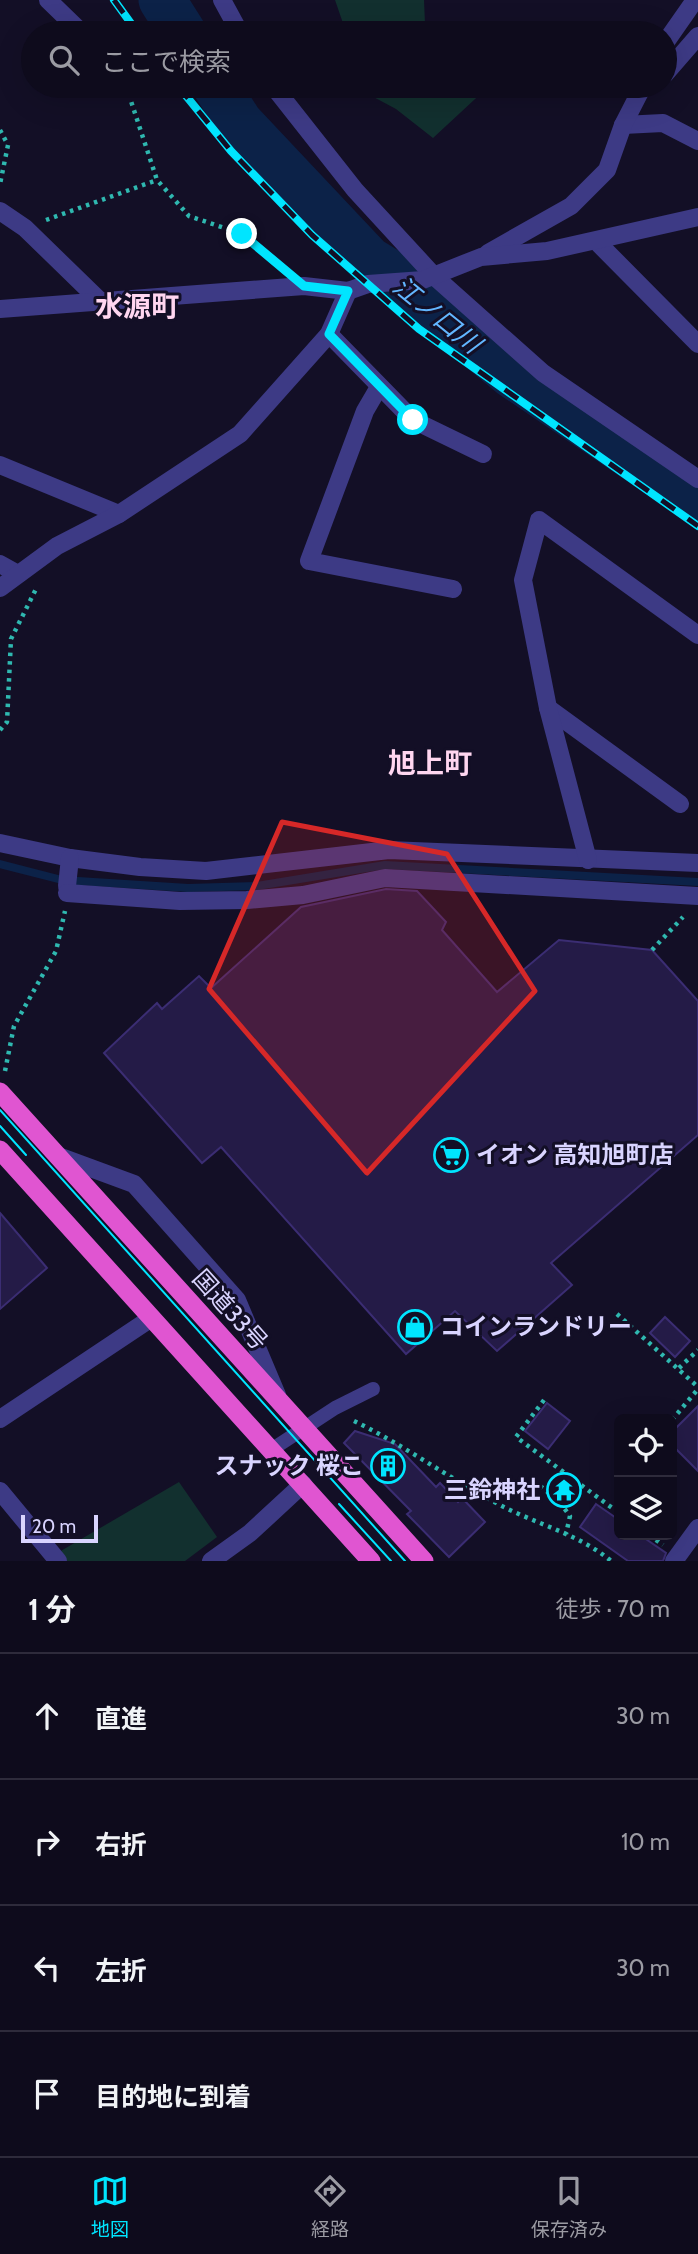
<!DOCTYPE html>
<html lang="ja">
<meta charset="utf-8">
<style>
body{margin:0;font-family:Cabin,"Noto Sans JP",sans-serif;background:#171425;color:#f1f3f6}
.controls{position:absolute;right:21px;bottom:21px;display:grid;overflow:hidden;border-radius:10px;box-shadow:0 7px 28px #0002}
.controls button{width:63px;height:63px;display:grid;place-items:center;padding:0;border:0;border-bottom:2px solid #2e2b3b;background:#0e0b1c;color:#f1f3f6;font:35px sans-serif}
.scale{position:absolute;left:21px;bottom:18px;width:77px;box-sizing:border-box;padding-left:7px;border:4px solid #d9d4ff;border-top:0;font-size:19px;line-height:24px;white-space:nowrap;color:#d9d4ff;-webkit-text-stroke:5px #130f26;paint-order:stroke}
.stop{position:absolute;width:21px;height:21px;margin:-16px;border:5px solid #00e5ff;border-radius:50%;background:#fff}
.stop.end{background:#00e5ff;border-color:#fff;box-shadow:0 2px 7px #0008}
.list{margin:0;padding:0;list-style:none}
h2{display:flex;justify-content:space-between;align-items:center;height:91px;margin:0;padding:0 28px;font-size:30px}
h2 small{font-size:23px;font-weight:400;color:#9b9ba3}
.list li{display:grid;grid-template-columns:46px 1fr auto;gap:21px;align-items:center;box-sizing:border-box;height:126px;padding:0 28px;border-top:2px solid #2e2b3b}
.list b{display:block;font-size:26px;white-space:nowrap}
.list em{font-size:23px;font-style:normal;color:#9b9ba3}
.icon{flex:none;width:38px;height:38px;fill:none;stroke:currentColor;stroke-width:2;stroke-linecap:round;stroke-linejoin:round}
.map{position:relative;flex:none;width:698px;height:1561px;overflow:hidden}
.search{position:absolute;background:#0e0b1c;box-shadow:0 7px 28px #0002;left:21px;right:21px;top:21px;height:77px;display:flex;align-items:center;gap:18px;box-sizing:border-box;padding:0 24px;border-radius:38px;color:#9b9ba3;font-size:26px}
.sheet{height:595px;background:#0e0b1c}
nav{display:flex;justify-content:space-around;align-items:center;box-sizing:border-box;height:98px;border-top:2px solid #2e2b3b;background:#0e0b1c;font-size:19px;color:#9b9ba3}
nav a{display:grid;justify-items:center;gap:4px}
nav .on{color:#00e5ff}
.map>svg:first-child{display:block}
.green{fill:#12302f}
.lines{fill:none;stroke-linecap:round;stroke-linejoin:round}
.stream{stroke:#0c2248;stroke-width:8}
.river{stroke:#0c2248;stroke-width:47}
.building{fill:#241b47;stroke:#3b2d73;stroke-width:2}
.path{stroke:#2fb8b0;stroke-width:4.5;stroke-dasharray:3.5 5;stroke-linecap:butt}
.service{stroke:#3d3a85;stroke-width:14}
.minor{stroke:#3d3a85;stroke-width:18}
.trunk{stroke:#e055d1;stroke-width:19}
.tram{stroke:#00e5ff;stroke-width:2}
.rail-casing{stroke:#00e5ff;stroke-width:8}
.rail{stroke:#130f26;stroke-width:5;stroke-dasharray:16;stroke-linecap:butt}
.route{stroke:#00e5ff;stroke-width:9}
.marked{fill:#d62828;fill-opacity:0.2;stroke:#d62828;stroke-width:5;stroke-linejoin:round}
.labels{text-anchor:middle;stroke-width:6;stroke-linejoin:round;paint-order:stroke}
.poi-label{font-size:24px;font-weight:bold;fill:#d9d4ff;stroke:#130f26;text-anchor:start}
.street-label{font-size:24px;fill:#d9d4ff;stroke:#130f26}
.water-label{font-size:26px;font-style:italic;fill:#62b6ff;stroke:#130f26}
.quarter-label{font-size:28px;font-weight:bold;fill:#ffd6f0;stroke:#130f26}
</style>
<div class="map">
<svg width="698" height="1561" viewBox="0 0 698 1561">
<rect width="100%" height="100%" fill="#130f26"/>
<g class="green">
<path d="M335,0H424L425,24L434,33H343L345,29Z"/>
<path d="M353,86H487L488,87L433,138L396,109Z"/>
<path d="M179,1482L217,1537L185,1561H67L59,1552Z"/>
</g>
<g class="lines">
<path class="stream" d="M0,864L62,880L188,888L257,886L385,865L698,882"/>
<g class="river">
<path d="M162,0L183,33"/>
<path d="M216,86L239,122L369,260L387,271L511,374L698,501"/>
</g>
</g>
<g class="building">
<path d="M386,889L417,891L446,922L442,930L497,992L559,940L652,950L698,1001V1135L551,1263L572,1285L497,1351L455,1311L406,1354L221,1147L202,1163L104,1053L157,1003L162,1009L199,976L211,988L301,907Z"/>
<path d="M0,1213L47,1268L0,1309Z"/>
<path d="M665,1317L690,1341L675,1357L650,1333Z"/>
<path d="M547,1403L570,1421L548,1449L525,1431Z"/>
<path d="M698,1406V1471L672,1445V1432Z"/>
<path d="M355,1431L395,1444L436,1487L440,1483L458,1502L462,1498L485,1522L449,1557L407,1514L411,1511L344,1443Z"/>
<path d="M596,1504L619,1520V1535H640L666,1553L663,1561H628L580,1527Z"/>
</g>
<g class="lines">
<g class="path">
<path d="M126,86L157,180L189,216L242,234L282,267"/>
<path d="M0,130L8,145L0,184"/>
<path d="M46,220L157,180"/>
<path d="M0,730L7,722L11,639L36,589"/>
<path d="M652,950L683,917"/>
<path d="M5,1071L14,1026L56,951L65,911"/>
<path d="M617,1314L698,1387"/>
<path d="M679,1368L698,1350"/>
<path d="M544,1400L516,1437L619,1513"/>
<path d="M672,1420L698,1389"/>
<path d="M354,1421C404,1445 450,1479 500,1505C536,1524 579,1534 611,1561"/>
<path d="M540,1486L558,1500L570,1516L566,1534"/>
<path d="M558,1500L564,1491"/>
<path d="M649,1535L663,1545"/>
</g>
<path class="service" d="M271,1450L335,1408L373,1389"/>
<g class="minor">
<path d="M48,0L82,33"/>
<path d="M222,0L240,33"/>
<path d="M665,43L695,0"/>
<path d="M665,74L698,36"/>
<path d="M273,86L355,190L435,277L543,373L698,479"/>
<path d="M623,125L663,123L698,141"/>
<path d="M0,211L25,228L99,300"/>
<path d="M596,241L698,344"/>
<path d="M488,253L571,206L607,170L623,125L643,86"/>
<path d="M0,309L304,286L348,291L368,284L423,280L481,257L547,251L698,217"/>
<path d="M329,334L413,420L483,454"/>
<path d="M379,387L365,411L309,561L453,589"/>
<path d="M0,465L119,514"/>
<path d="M0,564L18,574"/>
<path d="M0,588L57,546L119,514L240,434L329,334L348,291"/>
<path d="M548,708L680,804"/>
<path d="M0,843L70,858L140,867L206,871L389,850L698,863"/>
<path d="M588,860L548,708L523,580L539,520L698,635"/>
<path d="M67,886L70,858"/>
<path d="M67,893L180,901L247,900L303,895L385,878L698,896"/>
<path d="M58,1156L134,1184L237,1300L277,1395"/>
<path d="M0,1419L150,1319"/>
<path d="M0,1491L58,1561"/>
<path d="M211,1561L250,1533L303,1484"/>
<path d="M674,1561L698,1528"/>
</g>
<g class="trunk">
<path d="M0,1092L424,1561"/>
<path d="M0,1150L371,1561"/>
</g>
<g class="tram">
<path d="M0,1110L405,1561"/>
<path d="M0,1126L26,1155"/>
<path d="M339,1504L391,1561"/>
</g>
<g class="rail-casing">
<g id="rail">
<path d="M114,0L138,33"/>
<path d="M178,86L231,151L312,235L419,329L698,526"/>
</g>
</g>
<use href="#rail" class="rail"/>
</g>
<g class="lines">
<path class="route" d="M242,234L304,286L348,291L329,334L413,420"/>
</g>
<path class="marked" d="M282,822L447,854L535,991L367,1173L209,989Z"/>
<defs>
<g id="supermarket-ring" transform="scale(1.75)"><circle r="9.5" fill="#130f26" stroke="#00e5ff" stroke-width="1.5"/><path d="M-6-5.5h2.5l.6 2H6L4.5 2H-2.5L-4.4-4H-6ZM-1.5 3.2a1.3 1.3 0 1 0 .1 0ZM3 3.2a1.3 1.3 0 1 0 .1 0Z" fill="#00e5ff"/></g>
<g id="shop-ring" transform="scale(1.75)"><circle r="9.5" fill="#130f26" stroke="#00e5ff" stroke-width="1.5"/><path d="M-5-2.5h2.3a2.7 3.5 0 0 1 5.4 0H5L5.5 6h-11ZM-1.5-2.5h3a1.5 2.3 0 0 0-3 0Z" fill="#00e5ff"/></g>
<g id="building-ring" transform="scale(1.75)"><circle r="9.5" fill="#130f26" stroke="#00e5ff" stroke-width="1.5"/><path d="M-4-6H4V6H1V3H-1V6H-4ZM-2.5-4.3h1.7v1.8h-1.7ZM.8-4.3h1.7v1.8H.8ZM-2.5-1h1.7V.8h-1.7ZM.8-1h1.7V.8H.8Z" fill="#00e5ff"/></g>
<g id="temple-ring" transform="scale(1.75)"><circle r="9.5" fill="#130f26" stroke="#00e5ff" stroke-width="1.5"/><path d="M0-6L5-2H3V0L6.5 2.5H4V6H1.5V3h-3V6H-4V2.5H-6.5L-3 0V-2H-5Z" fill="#00e5ff"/></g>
</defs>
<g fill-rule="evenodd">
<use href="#supermarket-ring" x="451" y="1155"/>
<use href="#shop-ring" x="415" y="1327"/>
<use href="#building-ring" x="388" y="1466"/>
<use href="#temple-ring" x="564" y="1490"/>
</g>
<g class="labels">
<g class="poi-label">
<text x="476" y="1163">イオン 高知旭町店</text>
<text x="440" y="1335">コインランドリー</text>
<text x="364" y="1474" text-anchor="end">スナック 桜こ</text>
<text x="540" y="1498" text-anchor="end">三鈴神社</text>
</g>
<g class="street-label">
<text transform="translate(230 1310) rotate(48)" y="8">国道33号</text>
</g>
<g class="water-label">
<text transform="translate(437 315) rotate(39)" y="9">江ノ口川</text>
</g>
<g class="quarter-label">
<text x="137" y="316">水源町</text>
<text x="430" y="773">旭上町</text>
</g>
</g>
</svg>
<div class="controls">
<button><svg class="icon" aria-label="locate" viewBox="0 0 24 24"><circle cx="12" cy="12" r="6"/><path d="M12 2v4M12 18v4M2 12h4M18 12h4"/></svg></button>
<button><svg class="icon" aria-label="layers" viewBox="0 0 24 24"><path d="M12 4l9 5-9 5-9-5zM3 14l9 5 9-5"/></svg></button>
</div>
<div class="scale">20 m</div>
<div class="stop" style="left:413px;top:420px"></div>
<div class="stop end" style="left:242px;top:234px"></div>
<div class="search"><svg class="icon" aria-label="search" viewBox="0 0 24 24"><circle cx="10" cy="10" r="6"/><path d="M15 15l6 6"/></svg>ここで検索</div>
</div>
<section class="sheet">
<h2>1 分<small>徒歩 · 70 m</small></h2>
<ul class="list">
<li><svg class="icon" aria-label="ahead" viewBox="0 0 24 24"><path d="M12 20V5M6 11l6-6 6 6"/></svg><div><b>直進</b></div><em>30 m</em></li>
<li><svg class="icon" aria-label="right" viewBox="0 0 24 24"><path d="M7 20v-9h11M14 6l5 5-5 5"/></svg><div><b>右折</b></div><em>10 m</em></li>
<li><svg class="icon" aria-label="left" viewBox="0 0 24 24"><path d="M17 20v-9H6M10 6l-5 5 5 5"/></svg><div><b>左折</b></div><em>30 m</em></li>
<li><svg class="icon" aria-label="arrive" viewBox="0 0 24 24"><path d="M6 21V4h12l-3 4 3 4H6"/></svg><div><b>目的地に到着</b></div></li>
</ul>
</section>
<nav>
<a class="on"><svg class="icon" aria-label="map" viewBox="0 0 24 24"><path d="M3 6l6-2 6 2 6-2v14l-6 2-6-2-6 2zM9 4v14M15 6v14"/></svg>地図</a>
<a><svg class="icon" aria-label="directions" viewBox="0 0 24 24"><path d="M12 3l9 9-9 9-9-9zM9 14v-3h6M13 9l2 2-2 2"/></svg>経路</a>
<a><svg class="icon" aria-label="saved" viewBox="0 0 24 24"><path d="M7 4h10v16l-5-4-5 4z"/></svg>保存済み</a>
</nav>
